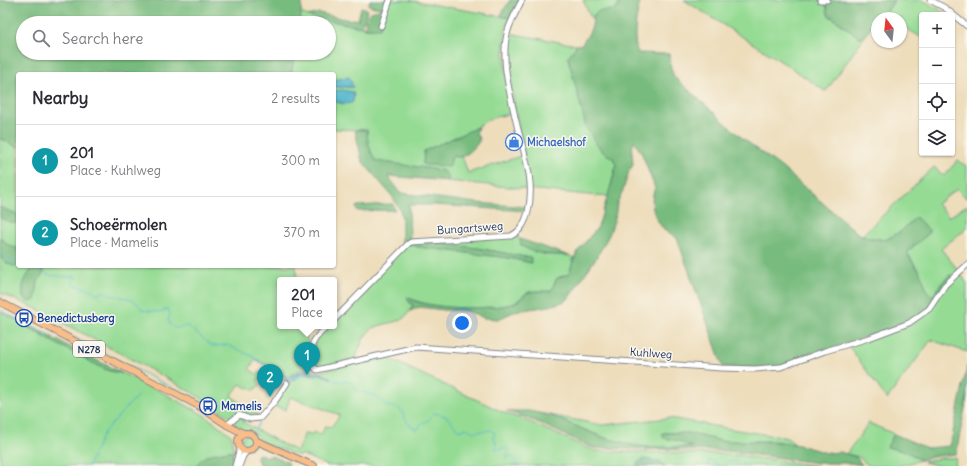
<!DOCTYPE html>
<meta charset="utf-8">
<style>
body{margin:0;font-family:Delius,sans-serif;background:#f2f2f3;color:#2b2b33}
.controls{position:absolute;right:12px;top:12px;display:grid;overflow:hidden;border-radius:4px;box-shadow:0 1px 3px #0004}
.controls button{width:36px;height:36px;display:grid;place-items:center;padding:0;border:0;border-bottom:1px solid #e1e1e2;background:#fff;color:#2b2b33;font:20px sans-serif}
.compass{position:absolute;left:871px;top:12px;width:36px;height:36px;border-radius:50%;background:#fff;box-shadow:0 1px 3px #0004;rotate:345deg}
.you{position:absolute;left:462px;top:323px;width:14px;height:14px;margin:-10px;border:3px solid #fff;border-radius:50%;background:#1a73e8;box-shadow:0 0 0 6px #1a73e833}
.badge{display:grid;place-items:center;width:26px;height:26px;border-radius:50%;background:#d1495b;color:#fff;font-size:13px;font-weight:700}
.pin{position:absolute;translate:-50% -33px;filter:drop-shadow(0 1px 2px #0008)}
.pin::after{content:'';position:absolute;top:21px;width:14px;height:12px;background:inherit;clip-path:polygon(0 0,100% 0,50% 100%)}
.popup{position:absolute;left:277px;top:277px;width:60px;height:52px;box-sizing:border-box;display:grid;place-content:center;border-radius:4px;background:#fff;filter:drop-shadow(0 1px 3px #0005);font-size:13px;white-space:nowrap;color:#7c7c81}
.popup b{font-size:15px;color:#2b2b33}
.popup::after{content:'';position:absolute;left:50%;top:100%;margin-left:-8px;border:8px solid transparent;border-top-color:#fff}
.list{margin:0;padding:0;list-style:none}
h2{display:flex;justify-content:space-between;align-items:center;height:52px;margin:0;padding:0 16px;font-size:17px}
h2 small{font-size:13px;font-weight:400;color:#7c7c81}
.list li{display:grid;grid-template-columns:26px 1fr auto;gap:12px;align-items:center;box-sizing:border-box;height:72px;padding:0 16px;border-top:1px solid #e1e1e2}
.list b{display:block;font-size:15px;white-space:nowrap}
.list p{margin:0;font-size:13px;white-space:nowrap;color:#7c7c81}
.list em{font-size:13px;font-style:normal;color:#7c7c81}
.icon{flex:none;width:22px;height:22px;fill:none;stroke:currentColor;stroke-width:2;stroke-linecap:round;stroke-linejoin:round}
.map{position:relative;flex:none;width:967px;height:466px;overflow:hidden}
.search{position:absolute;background:#fff;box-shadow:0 1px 3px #0004;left:16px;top:16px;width:320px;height:44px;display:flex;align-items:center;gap:10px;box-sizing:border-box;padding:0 14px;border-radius:22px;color:#7c7c81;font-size:15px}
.panel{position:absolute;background:#fff;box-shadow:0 1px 3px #0004;left:16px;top:72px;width:320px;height:196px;border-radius:4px}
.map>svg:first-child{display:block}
.green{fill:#95db94;stroke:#588579}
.forest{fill:#78bb7e;stroke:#4a756e}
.water{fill:#4db4cb;stroke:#347294}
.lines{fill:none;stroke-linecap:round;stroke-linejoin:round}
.stream{stroke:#4db4cb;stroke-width:1}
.minor-casing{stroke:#84868c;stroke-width:7}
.major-casing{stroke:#84868c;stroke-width:8}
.minor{stroke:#fff;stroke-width:5}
.major{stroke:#f8bd89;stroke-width:6}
.labels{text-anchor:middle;stroke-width:3;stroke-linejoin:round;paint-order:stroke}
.shield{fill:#fbf7ec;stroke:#5e6b89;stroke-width:1}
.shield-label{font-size:10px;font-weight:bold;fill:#1b2f5e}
.shop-label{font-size:11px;font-weight:bold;fill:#366cbe;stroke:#fbf7ec;text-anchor:start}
.street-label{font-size:11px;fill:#1b2f5e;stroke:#fbf7ec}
.transit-label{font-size:11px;font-weight:bold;fill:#164399;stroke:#fbf7ec;text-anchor:start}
</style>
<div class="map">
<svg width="967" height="466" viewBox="0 0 967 466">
<rect width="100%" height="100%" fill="#fbf7ec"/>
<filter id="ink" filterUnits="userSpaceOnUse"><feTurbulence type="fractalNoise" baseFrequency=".025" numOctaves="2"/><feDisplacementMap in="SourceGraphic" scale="8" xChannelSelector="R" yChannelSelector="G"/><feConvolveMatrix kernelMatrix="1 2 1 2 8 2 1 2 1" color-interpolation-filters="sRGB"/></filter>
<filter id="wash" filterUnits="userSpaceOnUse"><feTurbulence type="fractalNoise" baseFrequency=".012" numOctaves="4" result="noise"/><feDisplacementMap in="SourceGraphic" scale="16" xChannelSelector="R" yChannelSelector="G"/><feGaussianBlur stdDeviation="0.9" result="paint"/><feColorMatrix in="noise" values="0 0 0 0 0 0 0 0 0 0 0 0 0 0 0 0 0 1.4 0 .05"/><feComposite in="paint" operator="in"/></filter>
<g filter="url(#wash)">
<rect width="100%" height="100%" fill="#edddbb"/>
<g class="green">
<path d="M388,0H408L510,18C497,45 509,85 512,113L489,119L470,131L424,151L423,164L449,167L450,166L451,159L453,156L458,157L462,156L468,173L524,155L508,72L507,59L508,33L577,45L568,57L569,63L592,137L603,152L613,158L616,165L608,197L448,181V177L375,161C370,151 367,142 367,130L334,129V101L342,104L353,102L354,95L342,90L334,91V87H353L348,77L334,80V74H291L295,53H329V23H300L301,13L308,16L366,28H373Z"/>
<path d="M583,0H619V1L616,10L594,14L592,20Z"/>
<path d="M684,0H825L828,15L859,37L865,36L827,90L825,91L790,67Z"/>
<path d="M894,0H923L943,12L942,15H922V38L901,25V18H889L885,15Z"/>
<path d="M0,138L18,147V249L6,244L4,241L0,237Z"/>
<path d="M958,160L967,167V199L957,189L937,204L949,217L967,205V228L941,249L959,271L953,276L950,275C942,282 937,288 933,297L927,291L919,271L908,254L907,251L929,232V230L916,217L900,232L885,240L861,236L934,167L944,176Z"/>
<path d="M514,236L520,239L521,245L546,255H567L574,258L569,274L557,278L551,291C544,292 536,290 529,292C522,294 519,302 512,304C487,310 429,310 408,297L409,302L413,305L410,311L402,320C370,328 367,325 356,358L317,368C306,347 316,340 330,326H334V322L402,248L406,242L418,247L509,258L532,263L530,258L477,248L432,243Z"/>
<path d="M0,256C10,269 19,266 33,266C27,280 21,280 23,298L35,300L38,282L43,273L44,266H296L297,280H280V326H304L309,348L308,365L287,377L256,359L249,369L257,374L259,372L263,377L257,380L260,385L253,391L249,387L247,388L240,384L231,396L259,416C249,417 243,411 233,415L232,419L201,398L170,380L37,309L0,293Z"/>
<path d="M960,273L967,283V352L931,340L887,399L848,345L911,323L923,316L928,312L944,289Z"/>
<path d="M0,312L17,320L37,333L95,364L110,371L122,373L158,390L204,415L230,434L232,438L233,450C220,454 203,452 197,466H0Z"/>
<path d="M381,355L505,413L530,422L594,451L729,454L817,466H328L301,454L299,456L261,442L254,433L250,431H240L232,425L238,417L244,418L243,422L284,445L297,451L305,433L312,434L314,432L321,435L325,426L331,427L340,415L290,397L286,410L273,406L290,381L288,378L295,373L307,369L320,372Z"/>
<path d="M549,415L602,425L670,418L731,429L783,437L787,438L795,444L775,441H722L688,433H663L664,438L678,441L695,447H641L621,443L602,437Z"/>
<path d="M869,423L894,434L888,447L907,452L921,460L899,466H870L866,464L859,457L846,454Z"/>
<circle cx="248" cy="442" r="7"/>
<path d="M941,458H956L955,466H940L924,462Z"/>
</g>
<g class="forest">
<path d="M0,0H302L300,23H23V53H295L291,74H18V147L0,138Z"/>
<path d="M370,0H388L380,28H367L365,23L370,12L380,10L381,8L370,6L369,4Z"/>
<path d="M510,0H519L510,18L500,16Z"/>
<path d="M619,0H641C636,13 632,40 638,53L669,54L671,68L674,77L741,137L781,167L861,236L885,240L900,232L916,217L929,230L928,234L908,251L909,257L919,271L923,279L927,291L934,297C937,288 943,282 950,275L953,276L936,296L934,297V300L928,309L909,322L780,366L755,368L723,367L677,238C673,235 668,232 664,229C653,218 649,202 655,188L642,154L634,141L632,149L633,165L629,171L623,190L617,203L615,218L609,235L596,258L568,299L563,302L550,306L516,311L498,319L484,318L468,311L444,310L420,307L410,311L413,305L409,302L407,297C426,310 490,310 512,304C520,302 523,294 530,292C536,290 544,292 551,291L557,278L569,274L572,264L578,251L598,227L614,176L616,165L613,158L603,152L597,145L586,127L568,57L577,45L582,44C585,39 589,34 591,29C594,22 591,17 598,11L616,10L619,5Z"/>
<path d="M825,0H894L885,15L879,16L865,36L859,37L828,14Z"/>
<path d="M361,7L367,9L365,20L361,23L366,28L307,16L319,13L349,20L353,19L358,20Z"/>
<path d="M478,127L476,134L480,139C478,145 467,156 460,157C459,157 454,156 453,156L451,159L450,166L425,165L423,164L424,151Z"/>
<path d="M355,130H367C367,142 370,151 376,161L441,170C447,173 448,176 448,181L388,176L401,193L477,203L528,207L527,211L434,205H409L410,240L477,248L531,258L532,263L509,258L418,247L406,242L402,248V219L400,210L392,196L362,161Z"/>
<path d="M393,204L395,210L358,211L356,208L357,206Z"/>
<path d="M0,207L18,215V223H12L0,218Z"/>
<path d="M0,237L4,241L6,244L18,249V266H25C17,268 2,265 0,254C0,249 0,243 0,237Z"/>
<path d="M520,239L567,255C553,255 532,255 521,245Z"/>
<path d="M33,266H44L43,273L38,282L35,300C21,307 21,288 25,280C27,275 31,271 33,266Z"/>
<path d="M17,320L29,326L122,373C106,373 91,362 77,354C56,344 36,333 17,320Z"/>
<path d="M967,367V398L956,454L937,456L921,460L907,452L887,447L894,434L927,448L950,446Z"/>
<path d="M507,411H529L549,415L602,437L632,445L648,447H693L678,441L664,438L662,434L663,433H688L722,441L779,442L799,445L827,453L840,452L856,457L862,465L850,463H818L728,451L593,448L535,421Z"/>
<path d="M233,450V466H197C203,451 220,454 233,450Z"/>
<path d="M260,454L267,457L271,456L288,462L289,465L260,466L256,456Z"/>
<path d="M644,459L660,461L664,466H637V463Z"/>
</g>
<g class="water">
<path d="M348,77L350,78L353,87H334V80Z"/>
<path d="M342,90L353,92C357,109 343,103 334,101V91Z"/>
<path d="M307,369H309L311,373L318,372L332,378V379L320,374L316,376L303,374L290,382L279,373H280L289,378Z"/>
</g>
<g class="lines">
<g class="stream">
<path d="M0,253C2,255 15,263 18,264"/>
<path d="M43,266L45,273L48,275L68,277L76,276V278L71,281L74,285L87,288L98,294L104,291C116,301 132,292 142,310L159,312H164L165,309H168L170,315L168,320C173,333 177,327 188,326L212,346L227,345L232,347L252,356L259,362L281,374"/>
<path d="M0,310L19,320L21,316"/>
<path d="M25,312L198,401"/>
<path d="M19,320L53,337"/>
<path d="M332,379L336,381H346L352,383L358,391L376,396L387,406L398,408L402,411L407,422L416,430L418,429L422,423L429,420L434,413L446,416L459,431L466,428L474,432L491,430L495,433L493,437L496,443V450L503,448L508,449L509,451L506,458L512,456L519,466"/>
<path d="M255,431L260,421"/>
<path d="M88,466L104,432L139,394"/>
<path d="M529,466H530"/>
<path d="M624,466H625"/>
<path d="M635,466C644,459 653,460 662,466"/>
<path d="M708,466L709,460H711L719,466"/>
<path d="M725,466V463L737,461L743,463V466"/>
</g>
</g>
</g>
<g filter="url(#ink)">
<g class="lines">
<g class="minor-casing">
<g id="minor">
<path d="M820,0H827"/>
<path d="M930,0L945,8L967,26"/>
<path d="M381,26L390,0"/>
<path d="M334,320L408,244L411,242L511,236C521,231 525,223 528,212C536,178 522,150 515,117C511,98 505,77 505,57C504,32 511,22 522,0"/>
<path d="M328,326C323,331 315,337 313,343C309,351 310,365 317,370L416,347L721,368L755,369L781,367L825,351L869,338L909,323L929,309L945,285L967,265"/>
<path d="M227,425L239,415L250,419L260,418L275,401L287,383"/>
<path d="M235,466L240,448"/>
<path d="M239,466L243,456L247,451"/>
</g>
</g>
<g class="major-casing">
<g id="major">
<path d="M0,302L197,405L227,425L243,433"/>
<circle cx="247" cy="442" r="9"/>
<path d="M257,441L314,466"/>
</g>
</g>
<use href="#minor" class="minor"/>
<use href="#major" class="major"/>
</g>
</g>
<defs>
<g id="shop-ring" transform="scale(0.9)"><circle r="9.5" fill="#fbf7ec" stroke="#3f7fe0" stroke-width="1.5"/><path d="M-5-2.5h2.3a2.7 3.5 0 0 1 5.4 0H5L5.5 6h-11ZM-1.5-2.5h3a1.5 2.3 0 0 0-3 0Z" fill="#3f7fe0"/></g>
<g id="bus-ring" transform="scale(0.9)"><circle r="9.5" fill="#fbf7ec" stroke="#1a4fb4" stroke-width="1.5"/><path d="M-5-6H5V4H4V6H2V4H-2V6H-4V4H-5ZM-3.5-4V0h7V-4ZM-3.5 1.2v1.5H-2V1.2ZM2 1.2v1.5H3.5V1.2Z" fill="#1a4fb4"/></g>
</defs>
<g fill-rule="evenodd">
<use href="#shop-ring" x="514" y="142"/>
<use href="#bus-ring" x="24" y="318"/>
<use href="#bus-ring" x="208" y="406"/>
</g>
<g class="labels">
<rect class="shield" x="73" y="341" width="32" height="16" rx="3"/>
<g class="shield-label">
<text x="89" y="353">N278</text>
</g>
<g class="shop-label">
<text x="527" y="146">Michaelshof</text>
</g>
<g class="street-label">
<text transform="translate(470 228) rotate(-4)" y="4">Bungartsweg</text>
<text transform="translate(651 353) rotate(4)" y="4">Kuhlweg</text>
</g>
<g class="transit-label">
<text x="37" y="322">Benedictusberg</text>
<text x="221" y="410">Mamelis</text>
</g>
</g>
</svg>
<div class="controls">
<button>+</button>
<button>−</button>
<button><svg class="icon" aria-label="locate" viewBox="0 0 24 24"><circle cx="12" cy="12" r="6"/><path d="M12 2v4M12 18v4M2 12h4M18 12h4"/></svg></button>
<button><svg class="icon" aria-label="layers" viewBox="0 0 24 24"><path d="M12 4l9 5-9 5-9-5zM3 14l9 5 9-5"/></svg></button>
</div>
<svg class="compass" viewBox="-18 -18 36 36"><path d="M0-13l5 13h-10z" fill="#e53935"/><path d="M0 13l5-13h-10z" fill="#7c7c81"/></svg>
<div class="you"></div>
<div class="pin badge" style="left:307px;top:375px;background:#0f9aa8">1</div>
<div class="popup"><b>201</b>Place</div>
<div class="pin badge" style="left:270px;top:397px;background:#0f9aa8">2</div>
<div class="search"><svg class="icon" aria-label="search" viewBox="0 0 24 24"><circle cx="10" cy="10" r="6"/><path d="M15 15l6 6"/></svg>Search here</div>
<section class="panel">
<h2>Nearby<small>2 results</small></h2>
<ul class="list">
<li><span class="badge" style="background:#0f9aa8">1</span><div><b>201</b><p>Place · Kuhlweg</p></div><em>300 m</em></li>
<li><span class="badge" style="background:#0f9aa8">2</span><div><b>Schoeërmolen</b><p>Place · Mamelis</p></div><em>370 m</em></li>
</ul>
</section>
</div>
